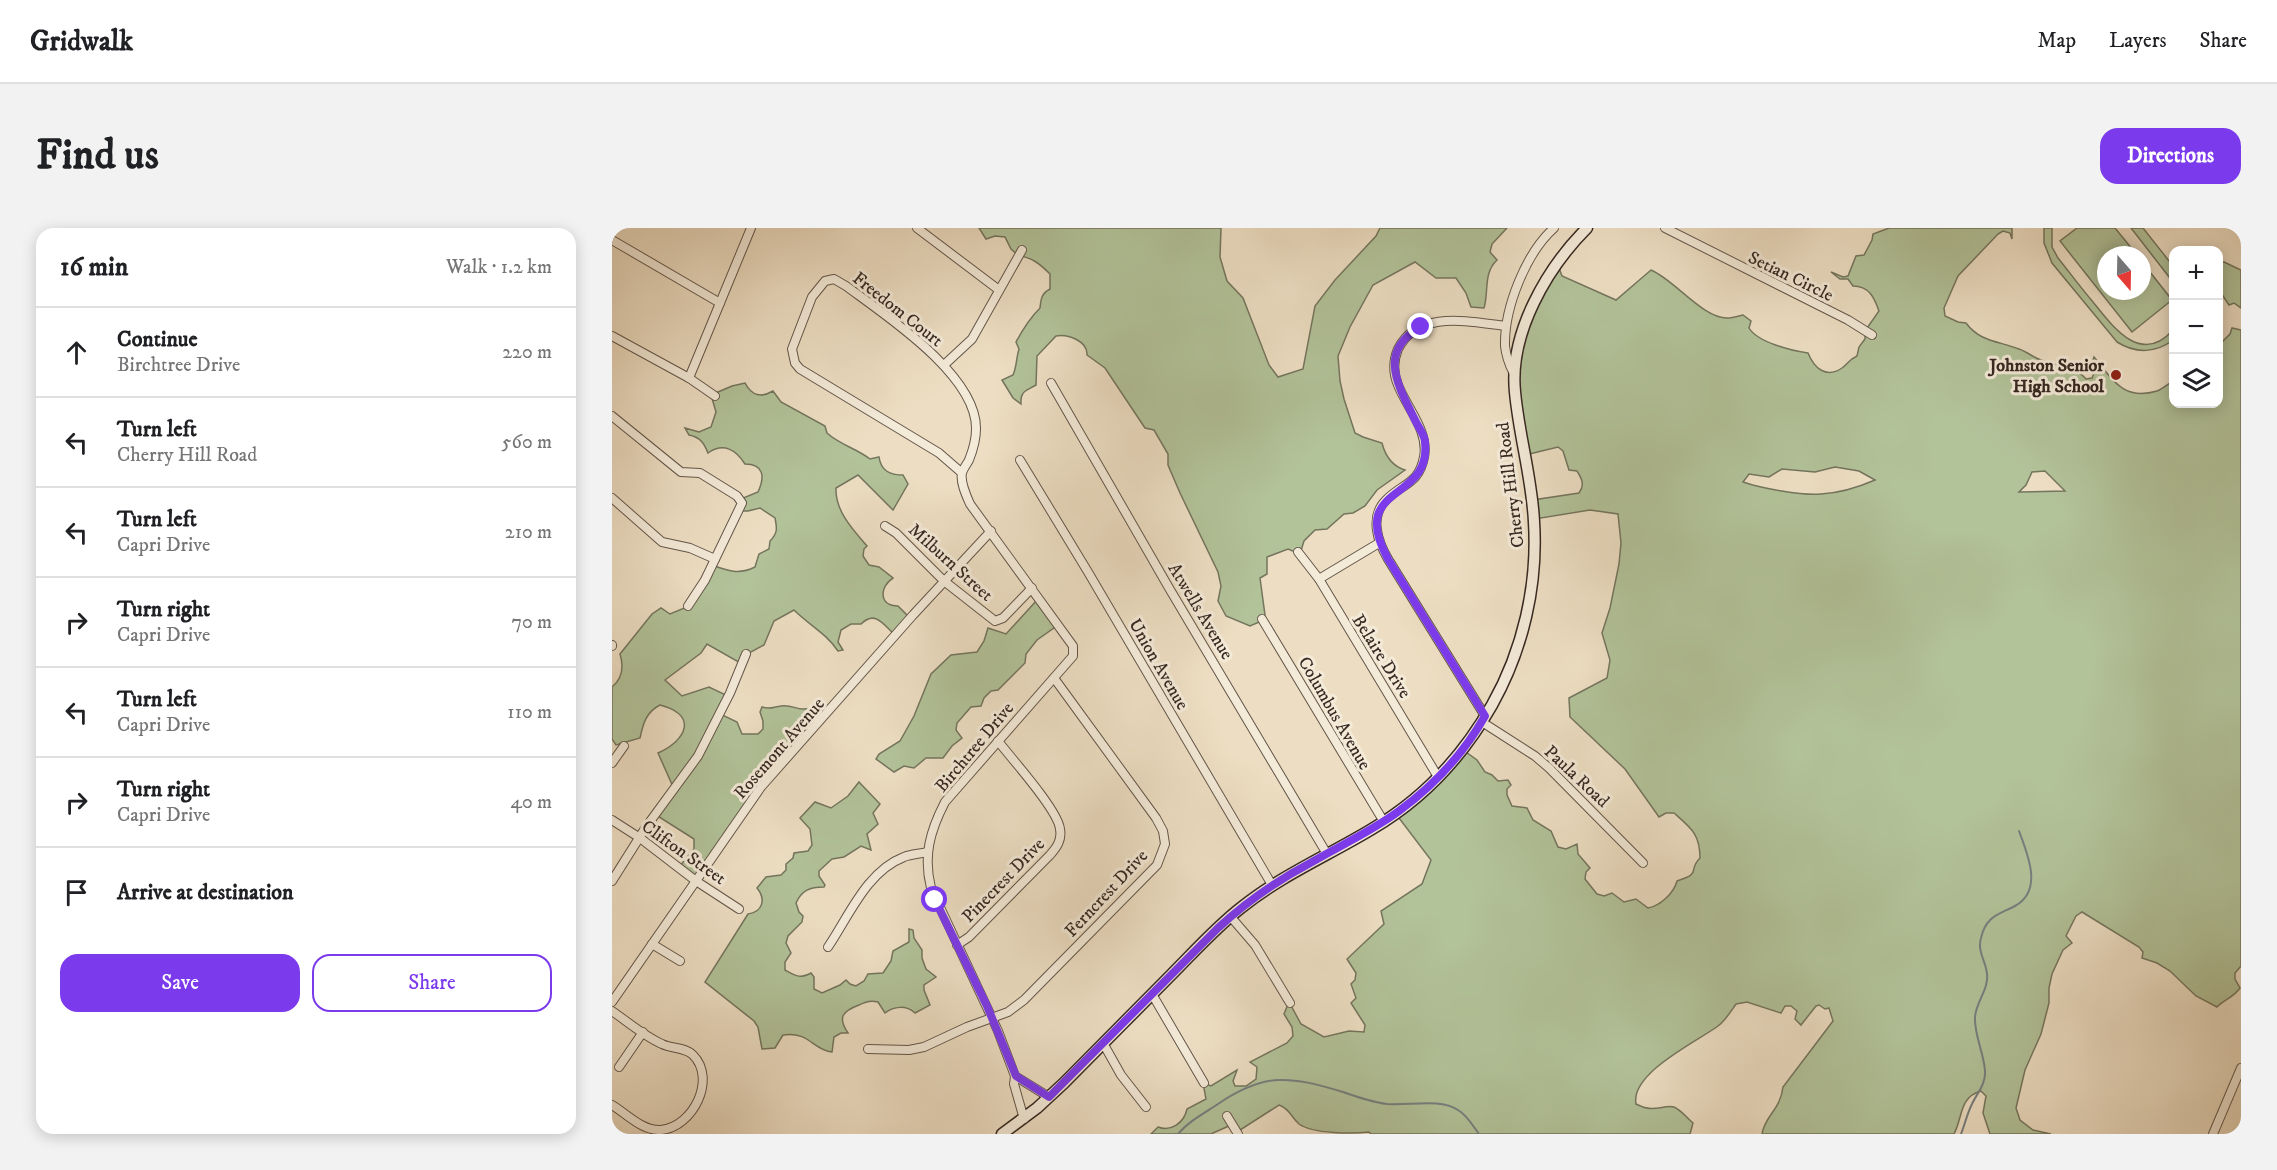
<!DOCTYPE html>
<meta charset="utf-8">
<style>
body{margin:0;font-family:"IM FELL DW Pica",serif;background:#f2f2f2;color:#202124}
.controls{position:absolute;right:18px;top:18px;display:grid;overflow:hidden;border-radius:12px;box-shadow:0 3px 15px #0003}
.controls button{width:54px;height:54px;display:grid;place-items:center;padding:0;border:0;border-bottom:2px solid #e0e0e0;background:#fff;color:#202124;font:30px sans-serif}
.compass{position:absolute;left:1485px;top:18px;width:54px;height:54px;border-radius:50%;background:#fff;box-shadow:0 3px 15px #0003;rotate:160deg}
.stop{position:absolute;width:18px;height:18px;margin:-14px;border:4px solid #7c3aed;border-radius:50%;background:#fff}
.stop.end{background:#7c3aed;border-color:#fff;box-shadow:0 2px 6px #0008}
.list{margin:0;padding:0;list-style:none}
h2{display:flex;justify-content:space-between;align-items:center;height:78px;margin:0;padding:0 24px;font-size:26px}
h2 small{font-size:20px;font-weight:400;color:#757577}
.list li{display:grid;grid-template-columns:39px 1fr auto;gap:18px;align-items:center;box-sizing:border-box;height:90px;padding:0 24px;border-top:2px solid #e0e0e0}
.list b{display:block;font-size:22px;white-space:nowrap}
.list p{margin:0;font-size:20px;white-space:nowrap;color:#757577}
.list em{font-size:20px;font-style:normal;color:#757577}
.actions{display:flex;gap:12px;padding:18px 24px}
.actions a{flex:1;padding:14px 0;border:2px solid #7c3aed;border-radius:18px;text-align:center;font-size:21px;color:#7c3aed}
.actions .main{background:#7c3aed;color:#fff}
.icon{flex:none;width:33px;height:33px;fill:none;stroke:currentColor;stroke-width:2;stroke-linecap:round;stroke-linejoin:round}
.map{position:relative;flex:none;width:1629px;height:906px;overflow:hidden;border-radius:18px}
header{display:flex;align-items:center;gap:36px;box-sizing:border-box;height:84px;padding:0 30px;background:#fff;border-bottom:2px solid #e0e0e0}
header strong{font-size:28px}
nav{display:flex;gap:33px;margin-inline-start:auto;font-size:21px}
.intro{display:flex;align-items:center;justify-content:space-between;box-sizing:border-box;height:144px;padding:0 36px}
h1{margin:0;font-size:42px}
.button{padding:15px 27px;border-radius:18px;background:#7c3aed;color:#fff;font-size:21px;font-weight:700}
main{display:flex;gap:36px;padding:0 36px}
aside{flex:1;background:#fff;border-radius:18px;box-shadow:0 3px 15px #0003}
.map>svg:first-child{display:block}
.green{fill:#b2c299;stroke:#74755e;stroke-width:1.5;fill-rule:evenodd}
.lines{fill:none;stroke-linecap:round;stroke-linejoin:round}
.stream{stroke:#767f80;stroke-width:2}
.street-casing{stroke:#64564a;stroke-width:10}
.secondary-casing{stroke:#372822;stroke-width:13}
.street{stroke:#f3ead8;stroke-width:8}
.secondary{stroke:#f3ead8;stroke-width:10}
.route{stroke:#7c3aed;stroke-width:8}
.poi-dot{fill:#8f2418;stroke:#f3ead8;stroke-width:2}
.labels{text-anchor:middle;stroke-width:6;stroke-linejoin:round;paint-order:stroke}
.street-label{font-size:18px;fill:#372822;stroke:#f3ead8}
.poi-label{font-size:18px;font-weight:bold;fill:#372822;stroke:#f3ead8;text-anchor:end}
</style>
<header>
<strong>Gridwalk</strong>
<nav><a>Map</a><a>Layers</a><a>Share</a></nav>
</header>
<div class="intro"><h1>Find us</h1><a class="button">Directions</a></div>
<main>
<aside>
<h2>16 min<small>Walk · 1.2 km</small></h2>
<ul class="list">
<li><svg class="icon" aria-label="ahead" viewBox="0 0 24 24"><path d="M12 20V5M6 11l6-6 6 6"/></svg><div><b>Continue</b><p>Birchtree Drive</p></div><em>220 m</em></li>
<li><svg class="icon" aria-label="left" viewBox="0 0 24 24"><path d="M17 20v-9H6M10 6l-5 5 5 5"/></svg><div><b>Turn left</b><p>Cherry Hill Road</p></div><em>560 m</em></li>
<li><svg class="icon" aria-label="left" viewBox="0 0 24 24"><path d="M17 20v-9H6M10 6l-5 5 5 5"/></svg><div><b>Turn left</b><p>Capri Drive</p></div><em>210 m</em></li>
<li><svg class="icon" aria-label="right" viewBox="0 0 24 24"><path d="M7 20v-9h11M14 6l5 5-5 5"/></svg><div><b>Turn right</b><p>Capri Drive</p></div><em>70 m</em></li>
<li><svg class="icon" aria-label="left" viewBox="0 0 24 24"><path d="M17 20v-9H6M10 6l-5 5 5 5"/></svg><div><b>Turn left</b><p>Capri Drive</p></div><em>110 m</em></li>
<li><svg class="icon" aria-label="right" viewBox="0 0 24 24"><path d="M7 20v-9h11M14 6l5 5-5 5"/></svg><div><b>Turn right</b><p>Capri Drive</p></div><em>40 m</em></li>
<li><svg class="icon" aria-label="arrive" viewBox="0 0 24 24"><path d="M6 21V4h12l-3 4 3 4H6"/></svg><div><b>Arrive at destination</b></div></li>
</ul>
<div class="actions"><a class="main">Save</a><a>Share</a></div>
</aside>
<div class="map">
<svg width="1629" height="906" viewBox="0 0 1629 906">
<rect width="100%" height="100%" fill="#eddec3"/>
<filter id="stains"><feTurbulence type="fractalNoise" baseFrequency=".00333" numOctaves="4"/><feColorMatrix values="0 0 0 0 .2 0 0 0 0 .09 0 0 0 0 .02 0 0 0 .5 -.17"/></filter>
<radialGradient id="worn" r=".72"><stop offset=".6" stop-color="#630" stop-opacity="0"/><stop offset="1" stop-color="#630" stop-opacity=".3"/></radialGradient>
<g class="green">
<path d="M367,0H609L608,29L615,53L631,70L657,137L666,149L691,141L703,78L723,52L764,8L768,0H895L880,16L878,24L885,32C871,45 877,64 872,80L859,79L854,65L844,50H824L803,34L761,57L738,99L726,128L728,153L732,171L743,205L751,209L770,215C773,227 780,238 793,242L765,262L753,278L741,285L732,286L715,301L703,302L692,313L688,326L676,321L655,329V346L648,350L653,387L652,392L638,398L614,388L606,373L609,358L606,344L568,265L556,237V226L542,202L533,200L493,140L475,127C476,113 456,106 444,108L425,128L424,157C414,163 408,163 409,176L401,170L390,152L401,147C405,138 404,130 407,121L404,114C411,101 417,91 428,80C429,71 429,66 438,61V46C429,37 420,29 407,28L399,21L393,9L383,8L374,11Z"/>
<path d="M1277,0H1400V11L1398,5L1391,3L1386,6L1346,48L1332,80L1333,88L1346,94L1354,95C1368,114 1387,113 1407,121C1416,124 1423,131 1432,133C1448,138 1463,138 1474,151L1480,150L1482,145L1479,138L1482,129C1501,152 1511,173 1545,163C1550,161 1556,156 1561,153L1562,176H1606L1607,117L1618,106L1620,100L1629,102V738L1623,745V751L1628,760C1622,769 1612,772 1605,779L1584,768L1558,743L1545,735L1530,730L1531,724L1527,719L1470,684L1464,688L1454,708L1460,715L1451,722L1440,746L1437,760V775L1429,806L1413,842L1404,880L1408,892L1421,902L1439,906H1378L1371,885L1374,868L1369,863C1347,869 1351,889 1342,906H1150C1153,887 1168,883 1171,859L1221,793L1217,780L1213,781L1207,777L1204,778L1189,797L1183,791L1185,783L1179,778H1173L1169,785L1135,774L1124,776C1119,783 1114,792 1106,798C1086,813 1018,845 1024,876C1043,886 1051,876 1062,879C1069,882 1075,890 1081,895L1078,906H759L757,904C741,906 701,906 687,896C679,889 678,881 667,877L625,904L619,897L599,906H539L546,899C559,904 572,895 575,881L594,871L591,855L599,858L625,842L621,853L623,858H634L644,851L645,839L638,834L675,815L681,808L680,799L672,786L677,774L689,796L712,809L737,803L752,804L753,797L739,775L744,770L739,756L743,752L744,745L735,731L772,696L769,683L810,656L819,632L784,586L851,522L865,532L873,544L880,547L886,553L896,552L899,557L895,561V567L900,578L915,580L921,592L939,603L946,619L954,621L965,616L966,626L978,640L974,644L973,651L985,666L992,668L1000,665L1012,674L1024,671L1036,680C1048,678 1062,665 1065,653C1091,645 1075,643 1088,630C1088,606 1079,600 1062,585H1054L1047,589L1013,541L958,489L957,470L995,450L998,432L990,405L998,380L1007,336L1009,315L1006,286L978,282L923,291L921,272L967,265C973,257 970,251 965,243L957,242L951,223L946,219L913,227L903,165L910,109L945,35L950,48L1004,72L1039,42C1063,52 1091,91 1116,90C1121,90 1126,88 1131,87L1139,93L1137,100C1145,114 1180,123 1196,125C1202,140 1214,151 1230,140C1236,136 1236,132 1245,128L1247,119L1253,111V103L1267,83C1262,69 1257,58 1241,58L1236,51H1228L1219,44L1231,49L1236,48L1244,28L1252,27L1260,12L1261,6ZM1223,239L1247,243L1263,252C1247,259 1227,265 1209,266C1191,268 1148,260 1131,254L1137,246L1157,249L1170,241L1203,244ZM1433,243L1453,263L1407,264L1414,257L1420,244Z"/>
<path d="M1432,0H1440V19L1446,30C1458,45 1469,60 1481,74C1501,99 1529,138 1561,102V112C1544,125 1524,126 1505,114L1440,35L1432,15Z"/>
<path d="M1465,0H1503L1525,27H1494V63H1530V34L1560,72L1520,104L1448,13Z"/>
<path d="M1519,0H1531L1561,38V54Z"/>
<path d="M1612,34L1629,42V80L1622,75L1617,77L1607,62V35Z"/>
<path d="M133,155C140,168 149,170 161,163L169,174L213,198L215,205C228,217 244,220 258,231L267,229C269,243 278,247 291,247L296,256L281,282L246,247L224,260C223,283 241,302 255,318L252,321L251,328L257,337L267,339L281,350C267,359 267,378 286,378L298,390L282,406C271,396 263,382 249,396H239L229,402L226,414L231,422L226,423C214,405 197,397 182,382L162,393L152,417L135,426L130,436L95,416L89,425L53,452L70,468L97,459L116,468L108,486L125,494L130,506H146L151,501V493L148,484L150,479C158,482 161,479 169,478C182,476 186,485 203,479L213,488L148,560L85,654L66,640L82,621V611L44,587L62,561L46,525C75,512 86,487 48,477C34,484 31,496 28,510L4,517L0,511V459C11,450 12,439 8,426L40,386L49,380L58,386L75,379L100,337C116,343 127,347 143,339L147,326L157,321L158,313C166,305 165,300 163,290L148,280L136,283H128L129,271L146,264C153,249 152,236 133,236C124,222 112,214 96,225C92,215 88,209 77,207L73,200L87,204L99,199L104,184L99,167L120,158Z"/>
<path d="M426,371L446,397L425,412L414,426L413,435L386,462L379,463L372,470L369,478L359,479L345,495L344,502L350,510L340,518L331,530H314L302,540L292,538L282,544L264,531L267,526L288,513L302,488L319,446L339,427L365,424L372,413L376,400L394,406Z"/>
<path d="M247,554L268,576L261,585L266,596L255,606L259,622L249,618L232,629L220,631L207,643V648L213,657L212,659C198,659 190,662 184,675L187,684L191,688L190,694L176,708L174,715L179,725L173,734V742C184,748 188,751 199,745L202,749V761L210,765L228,757L234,752L238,756L244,758L252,753L256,746L271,745L279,733L281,723L297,714V701L301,702L302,710L310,722V730L314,741L324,749L312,757V762L318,777L303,785C294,777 282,778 273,785L266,774C258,772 254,774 247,777C231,783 225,789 236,805H229L222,809L220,824C201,822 197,803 171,807L163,820L150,821L146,799L142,793L93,754L136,686C151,684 154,671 145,660L154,649L169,647L174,642V636L181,630L182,625L196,623L200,617L198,601L188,590L203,574L219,580L236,568Z"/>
</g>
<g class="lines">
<g class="stream">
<path d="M566,906C577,893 591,886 606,876C653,844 678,848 731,864C745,869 759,874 775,876C796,878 828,870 846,882C855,887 861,898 867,906"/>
<path d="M1349,906C1353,896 1355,886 1360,876C1365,865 1374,856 1373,843C1372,825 1362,807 1363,789C1364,774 1377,761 1375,746C1374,733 1365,724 1369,710C1374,688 1386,687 1403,678C1432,662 1415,625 1407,603"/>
</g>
<g class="street-casing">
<g id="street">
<path d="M305,0L387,62"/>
<path d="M1053,0L1236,92L1260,107"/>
<path d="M0,12L108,75"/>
<path d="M0,108L77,150L103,168"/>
<path d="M332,137L360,111L410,22"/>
<path d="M901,144C897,136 894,127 893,118C892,80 914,25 942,0"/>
<path d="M77,150L139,0"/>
<path d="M439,155L557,360L715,626"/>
<path d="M0,188L69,244L88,245L125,268L130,275L93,352L76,378"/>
<path d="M408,232L476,344L660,657"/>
<path d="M350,245L327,225L188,141L183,135L180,121L200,69L213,53L222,51L234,58C273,87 365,147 364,201C364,212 361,222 357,232C355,236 351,241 350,245C348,254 354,267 358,276L461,418V428L333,574C318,603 311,628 319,660L386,803L403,848L402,856L412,891"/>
<path d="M0,270L50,314L78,320L103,331"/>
<path d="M273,298L284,305L332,353L383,393L391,390L420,360"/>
<path d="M686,324L707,351L826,549"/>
<path d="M707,351L767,315"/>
<path d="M650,391L772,594"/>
<path d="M0,417V418"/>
<path d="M873,488L776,331C766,314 757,289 774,272C791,255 807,256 812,229C817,203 795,180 786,157C781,145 781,133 786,121C806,81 858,94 894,98"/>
<path d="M870,494L923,528L937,540L1031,635"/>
<path d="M0,535L12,518"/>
<path d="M0,592L28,610L84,653L127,681"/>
<path d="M0,653L34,599L86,528L118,465L134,426"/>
<path d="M618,688L643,717L678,775"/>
<path d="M40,716L68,733"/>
<path d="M345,717L357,709L438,627C445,619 450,612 448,601C446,582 399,530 386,513"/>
<path d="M216,719C237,688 255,643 292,629C299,626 308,626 315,624"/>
<path d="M540,766L592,855"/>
<path d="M0,774L149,559L301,387L379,303"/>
<path d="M0,783C16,794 32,808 50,816C60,821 73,819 81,827C105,851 81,899 49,902C30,903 15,886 0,877"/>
<path d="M491,815L509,847L534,879"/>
<path d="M256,821L297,822L312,819L355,799L396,784L412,772L545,637L553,616L551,603L544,590L442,450"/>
<path d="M7,839L31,804"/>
<path d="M403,848L437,869"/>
<path d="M615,888L626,906"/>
<path d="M1601,906L1629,840"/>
</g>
</g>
<g class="secondary-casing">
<path id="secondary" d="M390,906L425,880L452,855C488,819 523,783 559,747C582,724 604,699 630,679C670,647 717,627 760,601C811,571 851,528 880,477C911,422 926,357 922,294C920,250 907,208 903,164C897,105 935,40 975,0"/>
</g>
<use href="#street" class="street"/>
<use href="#secondary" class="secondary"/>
</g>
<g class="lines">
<path class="route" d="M323,672L375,778L404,848L437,869L606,700C634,674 666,652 700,634C729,617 760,603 787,583C821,558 852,525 873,488L776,331C735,255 820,275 813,214C813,208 807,200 804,194C787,159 764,123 809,99"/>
</g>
<circle class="poi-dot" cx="1504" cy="147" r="6"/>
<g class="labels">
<g class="street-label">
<text transform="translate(1179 48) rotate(26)" y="6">Setian Circle</text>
<text transform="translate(286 81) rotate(38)" y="6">Freedom Court</text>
<text transform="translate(898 257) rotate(-97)" y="6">Cherry Hill Road</text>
<text transform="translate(339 334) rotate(42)" y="6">Milburn Street</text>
<text transform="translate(589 383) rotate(59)" y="6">Atwells Avenue</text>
<text transform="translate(770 428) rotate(58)" y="6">Belaire Drive</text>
<text transform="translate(547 436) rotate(60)" y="6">Union Avenue</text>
<text transform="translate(723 485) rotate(60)" y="6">Columbus Avenue</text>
<text transform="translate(362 519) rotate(-50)" y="6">Birchtree Drive</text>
<text transform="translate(167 520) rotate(-49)" y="6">Rosemont Avenue</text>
<text transform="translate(965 548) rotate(43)" y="6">Paula Road</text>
<text transform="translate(72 624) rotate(35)" y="6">Clifton Street</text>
<text transform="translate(391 652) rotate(-46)" y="6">Pinecrest Drive</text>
<text transform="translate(494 665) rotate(-47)" y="6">Ferncrest Drive</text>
</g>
<g class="poi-label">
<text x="1492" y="143">Johnston Senior<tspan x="1492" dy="21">High School</tspan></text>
</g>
</g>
<rect width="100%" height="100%" filter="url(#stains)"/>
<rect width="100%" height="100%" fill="url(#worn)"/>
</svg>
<div class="controls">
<button>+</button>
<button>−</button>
<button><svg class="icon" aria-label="layers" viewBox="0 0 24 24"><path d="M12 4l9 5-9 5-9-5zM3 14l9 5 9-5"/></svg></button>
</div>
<svg class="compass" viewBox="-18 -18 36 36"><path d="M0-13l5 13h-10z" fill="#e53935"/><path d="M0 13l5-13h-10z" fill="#757577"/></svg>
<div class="stop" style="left:323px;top:672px"></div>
<div class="stop end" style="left:809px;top:99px"></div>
</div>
</main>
